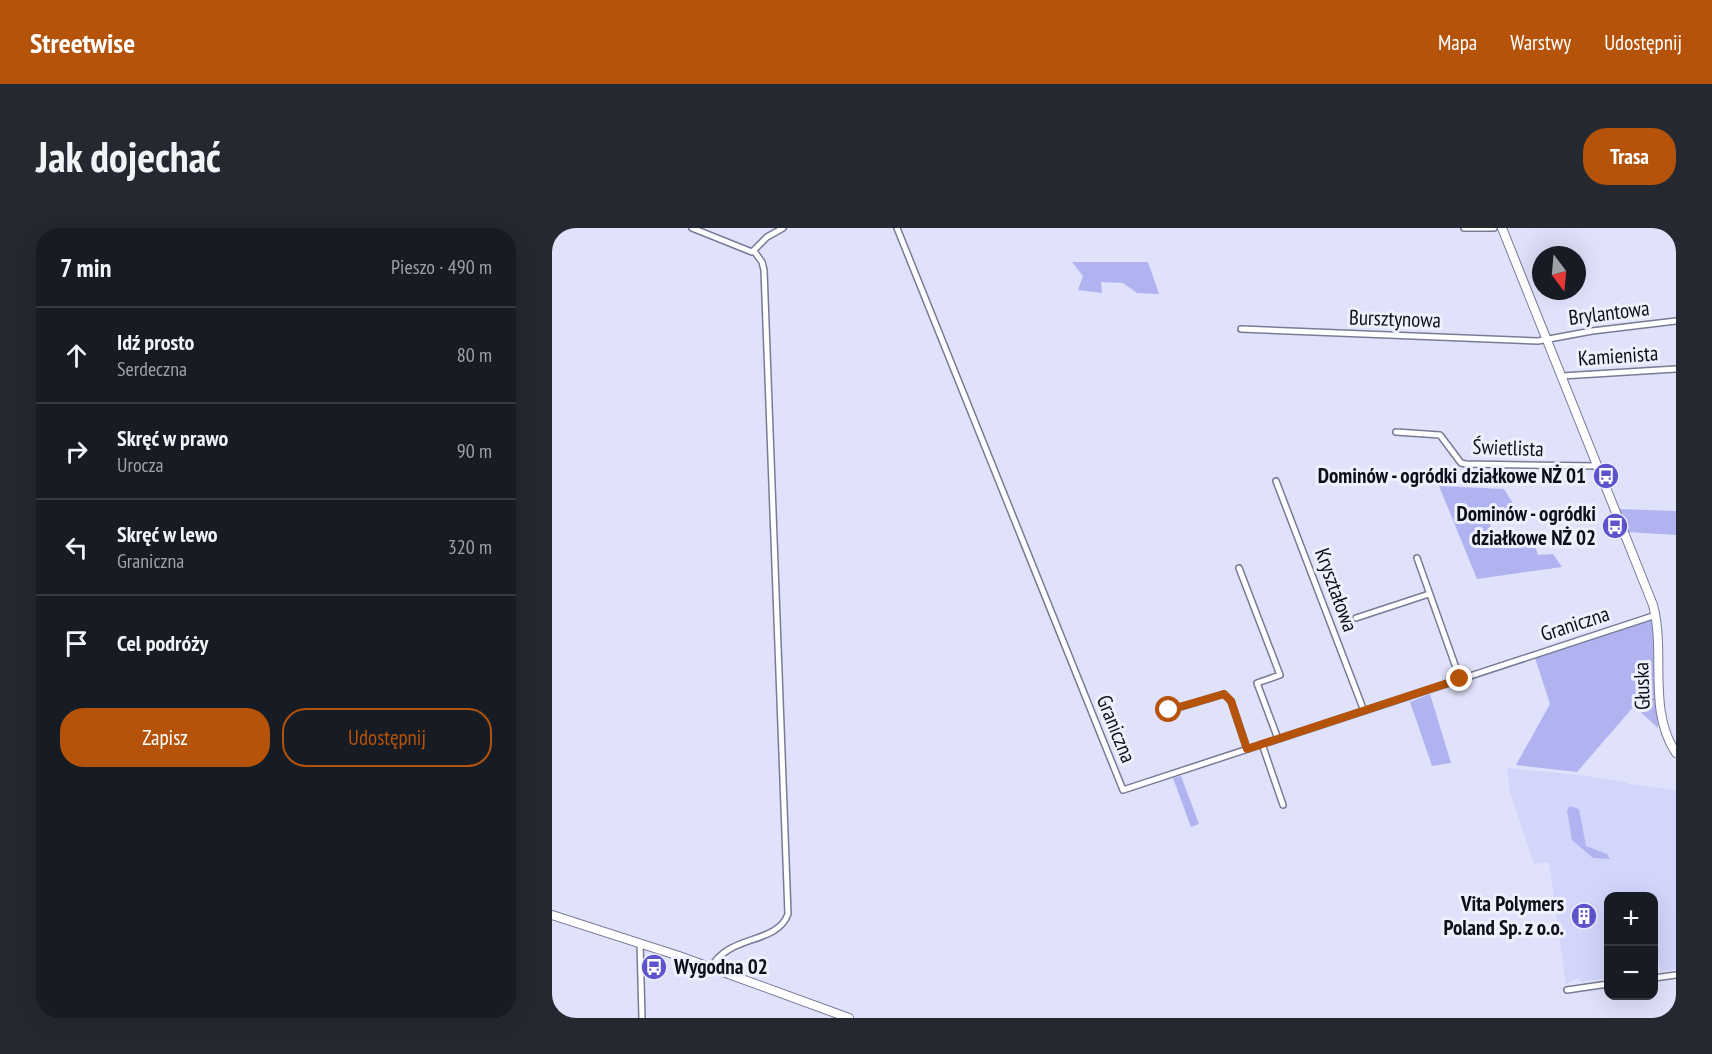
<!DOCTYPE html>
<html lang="pl">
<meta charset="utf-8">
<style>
body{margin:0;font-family:"PT Sans Narrow",sans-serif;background:#242831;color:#f1f3f6}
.controls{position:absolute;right:18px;bottom:18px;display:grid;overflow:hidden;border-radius:12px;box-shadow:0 6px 24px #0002}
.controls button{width:54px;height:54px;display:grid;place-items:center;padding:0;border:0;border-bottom:2px solid #363941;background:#171b24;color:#f1f3f6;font:30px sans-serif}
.compass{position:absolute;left:980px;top:18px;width:54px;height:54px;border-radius:50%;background:#171b24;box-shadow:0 6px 24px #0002;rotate:164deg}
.stop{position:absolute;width:18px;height:18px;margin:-14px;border:4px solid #b45309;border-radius:50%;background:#fff}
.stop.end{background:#b45309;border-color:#fff;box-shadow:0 2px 6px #0008}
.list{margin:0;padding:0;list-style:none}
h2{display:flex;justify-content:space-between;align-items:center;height:78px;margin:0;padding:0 24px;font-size:26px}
h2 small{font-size:20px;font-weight:400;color:#9ea1a6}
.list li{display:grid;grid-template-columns:39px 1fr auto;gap:18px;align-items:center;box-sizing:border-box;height:96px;padding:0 24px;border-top:2px solid #363941}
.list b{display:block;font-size:22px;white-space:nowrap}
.list p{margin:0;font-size:20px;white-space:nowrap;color:#9ea1a6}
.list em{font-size:20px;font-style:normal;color:#9ea1a6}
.actions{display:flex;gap:12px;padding:18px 24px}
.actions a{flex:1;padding:14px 0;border:2px solid #b45309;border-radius:24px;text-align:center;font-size:21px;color:#b45309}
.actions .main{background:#b45309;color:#fff}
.icon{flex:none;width:33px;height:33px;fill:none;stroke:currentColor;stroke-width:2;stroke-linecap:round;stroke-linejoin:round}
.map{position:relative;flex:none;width:1124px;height:790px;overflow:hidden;border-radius:24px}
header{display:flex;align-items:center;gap:36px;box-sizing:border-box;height:84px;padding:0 30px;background:#b45309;color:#fff}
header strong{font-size:28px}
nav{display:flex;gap:33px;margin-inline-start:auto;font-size:21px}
.intro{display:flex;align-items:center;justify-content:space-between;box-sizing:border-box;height:144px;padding:0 36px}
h1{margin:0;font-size:42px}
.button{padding:15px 27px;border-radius:24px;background:#b45309;color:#fff;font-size:21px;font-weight:700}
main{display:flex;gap:36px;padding:0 36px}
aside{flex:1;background:#171b24;border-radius:24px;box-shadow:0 6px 24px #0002}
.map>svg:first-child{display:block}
.built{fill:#d2d6fb}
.green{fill:#b0b3f0}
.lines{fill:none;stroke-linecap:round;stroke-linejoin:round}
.street-casing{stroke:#797b96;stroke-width:8}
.secondary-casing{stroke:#797b96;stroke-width:10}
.street{stroke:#fff;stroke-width:5}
.secondary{stroke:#fff;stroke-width:8}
.route{stroke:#b45309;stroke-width:8}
.labels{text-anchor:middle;stroke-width:6;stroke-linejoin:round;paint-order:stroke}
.street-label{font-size:21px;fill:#0e0f18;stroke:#eff0fd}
.poi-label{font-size:21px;font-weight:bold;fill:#0e0f18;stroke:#eff0fd;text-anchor:end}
</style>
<header>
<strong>Streetwise</strong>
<nav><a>Mapa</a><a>Warstwy</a><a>Udostępnij</a></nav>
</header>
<div class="intro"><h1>Jak dojechać</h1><a class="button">Trasa</a></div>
<main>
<aside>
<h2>7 min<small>Pieszo · 490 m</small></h2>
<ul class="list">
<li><svg class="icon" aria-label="ahead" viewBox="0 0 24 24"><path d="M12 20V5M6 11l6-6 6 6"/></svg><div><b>Idź prosto</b><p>Serdeczna</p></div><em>80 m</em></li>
<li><svg class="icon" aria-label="right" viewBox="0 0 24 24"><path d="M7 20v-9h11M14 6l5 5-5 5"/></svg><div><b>Skręć w prawo</b><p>Urocza</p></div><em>90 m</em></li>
<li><svg class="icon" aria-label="left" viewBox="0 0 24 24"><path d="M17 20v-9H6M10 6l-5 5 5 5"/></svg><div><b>Skręć w lewo</b><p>Graniczna</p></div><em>320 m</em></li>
<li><svg class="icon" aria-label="arrive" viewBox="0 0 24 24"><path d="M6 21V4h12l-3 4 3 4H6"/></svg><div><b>Cel podróży</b></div></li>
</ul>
<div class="actions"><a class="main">Zapisz</a><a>Udostępnij</a></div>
</aside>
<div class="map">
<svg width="1124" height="790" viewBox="0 0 1124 790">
<rect width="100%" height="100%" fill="#e0e2fb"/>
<path class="built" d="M955,540L1027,547L1075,554V556L1124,562V741L1109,743L1106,733L1102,734V668H1056V750L1029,754L1026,750L1014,756L997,634L982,636L958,564Z"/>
<g class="green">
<path d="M520,34H596L607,66L585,65L571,55L549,54L550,65L526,62L531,48Z"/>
<path d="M887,258L952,261L967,285L938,290L939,311L979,306L986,327L1001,326L1010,339L925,351Z"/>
<path d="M1066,281L1124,283V307L1075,304Z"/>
<path d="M1096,392H1100L1106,500L1082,478L1025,544L964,537L998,476L983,430Z"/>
<path d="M878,466L899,535L880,538L858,474Z"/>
<path d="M629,548L647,596L639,599L621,550Z"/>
<path d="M1018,578L1027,581L1034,618L1055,626L1058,631L1041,630L1020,612L1015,582Z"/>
</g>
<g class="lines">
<g class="street-casing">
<g id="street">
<path d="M140,0L200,24L215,9L231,0"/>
<path d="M345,0L571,562L1104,387"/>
<path d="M912,0H942"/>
<path d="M689,101L986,113L1040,103L1124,93"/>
<path d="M1010,148L1124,141"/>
<path d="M844,204L888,207L909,235L914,236L1045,238"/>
<path d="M724,253L812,483"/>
<path d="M865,330L908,451"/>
<path d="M687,340L728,447L705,455L726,511"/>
<path d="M804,390L877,366"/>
<path d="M612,484L672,466L679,473L695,521"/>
<path d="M710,516L731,577"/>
<path d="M88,715L90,790"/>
<path d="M159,740C176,706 225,717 236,686L212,42L210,34L202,23"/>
<path d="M1102,750L1124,747"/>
<path d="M1015,762L1056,756"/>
</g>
</g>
<g class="secondary-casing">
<g id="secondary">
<path d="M950,0L1101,377C1114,425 1095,482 1124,525"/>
<path d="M0,687L127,728L297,790"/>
</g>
</g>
<use href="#street" class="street"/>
<use href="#secondary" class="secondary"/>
</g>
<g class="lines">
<path class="route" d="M617,482L672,466L679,473L695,521L908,451"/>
</g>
<defs>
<g id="bus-disc" transform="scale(1.35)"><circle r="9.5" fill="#5d54cc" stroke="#eff0fd"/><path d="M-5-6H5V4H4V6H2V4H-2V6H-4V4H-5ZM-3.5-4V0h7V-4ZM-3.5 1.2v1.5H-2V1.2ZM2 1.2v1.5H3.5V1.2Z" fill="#fff"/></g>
<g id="building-disc" transform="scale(1.35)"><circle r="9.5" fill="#5d54cc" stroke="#eff0fd"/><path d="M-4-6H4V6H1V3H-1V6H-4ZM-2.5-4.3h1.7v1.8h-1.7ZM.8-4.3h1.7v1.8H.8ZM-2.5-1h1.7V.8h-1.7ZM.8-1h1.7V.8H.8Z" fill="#fff"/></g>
</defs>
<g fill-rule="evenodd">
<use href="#bus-disc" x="1054" y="248"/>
<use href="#bus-disc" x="1063" y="298"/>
<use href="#building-disc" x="1032" y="688"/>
<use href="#bus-disc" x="102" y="739"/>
</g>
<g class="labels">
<g class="street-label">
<text transform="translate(1057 85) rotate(-7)" y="7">Brylantowa</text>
<text transform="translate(843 91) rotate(2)" y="7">Bursztynowa</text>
<text transform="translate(1066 128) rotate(-4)" y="7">Kamienista</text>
<text transform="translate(956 220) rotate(2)" y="7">Świetlista</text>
<text transform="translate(784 362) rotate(70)" y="7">Kryształowa</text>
<text transform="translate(1023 396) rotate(-18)" y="7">Graniczna</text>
<text transform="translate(1090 458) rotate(-92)" y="7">Głuska</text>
<text transform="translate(564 501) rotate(68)" y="7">Graniczna</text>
</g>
<g class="poi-label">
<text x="1034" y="255">Dominów - ogródki działkowe NŻ 01</text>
<text x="1044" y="293">Dominów - ogródki<tspan x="1044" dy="24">działkowe NŻ 02</tspan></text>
<text x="1012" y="683">Vita Polymers<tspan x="1012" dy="24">Poland Sp. z o.o.</tspan></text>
<text x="122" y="746" text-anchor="start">Wygodna 02</text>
</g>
</g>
</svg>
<div class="controls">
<button>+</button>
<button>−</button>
</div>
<svg class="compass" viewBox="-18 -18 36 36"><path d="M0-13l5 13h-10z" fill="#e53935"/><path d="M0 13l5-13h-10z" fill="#9ea1a6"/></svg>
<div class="stop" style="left:617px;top:482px"></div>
<div class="stop end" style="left:908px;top:451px"></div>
</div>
</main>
